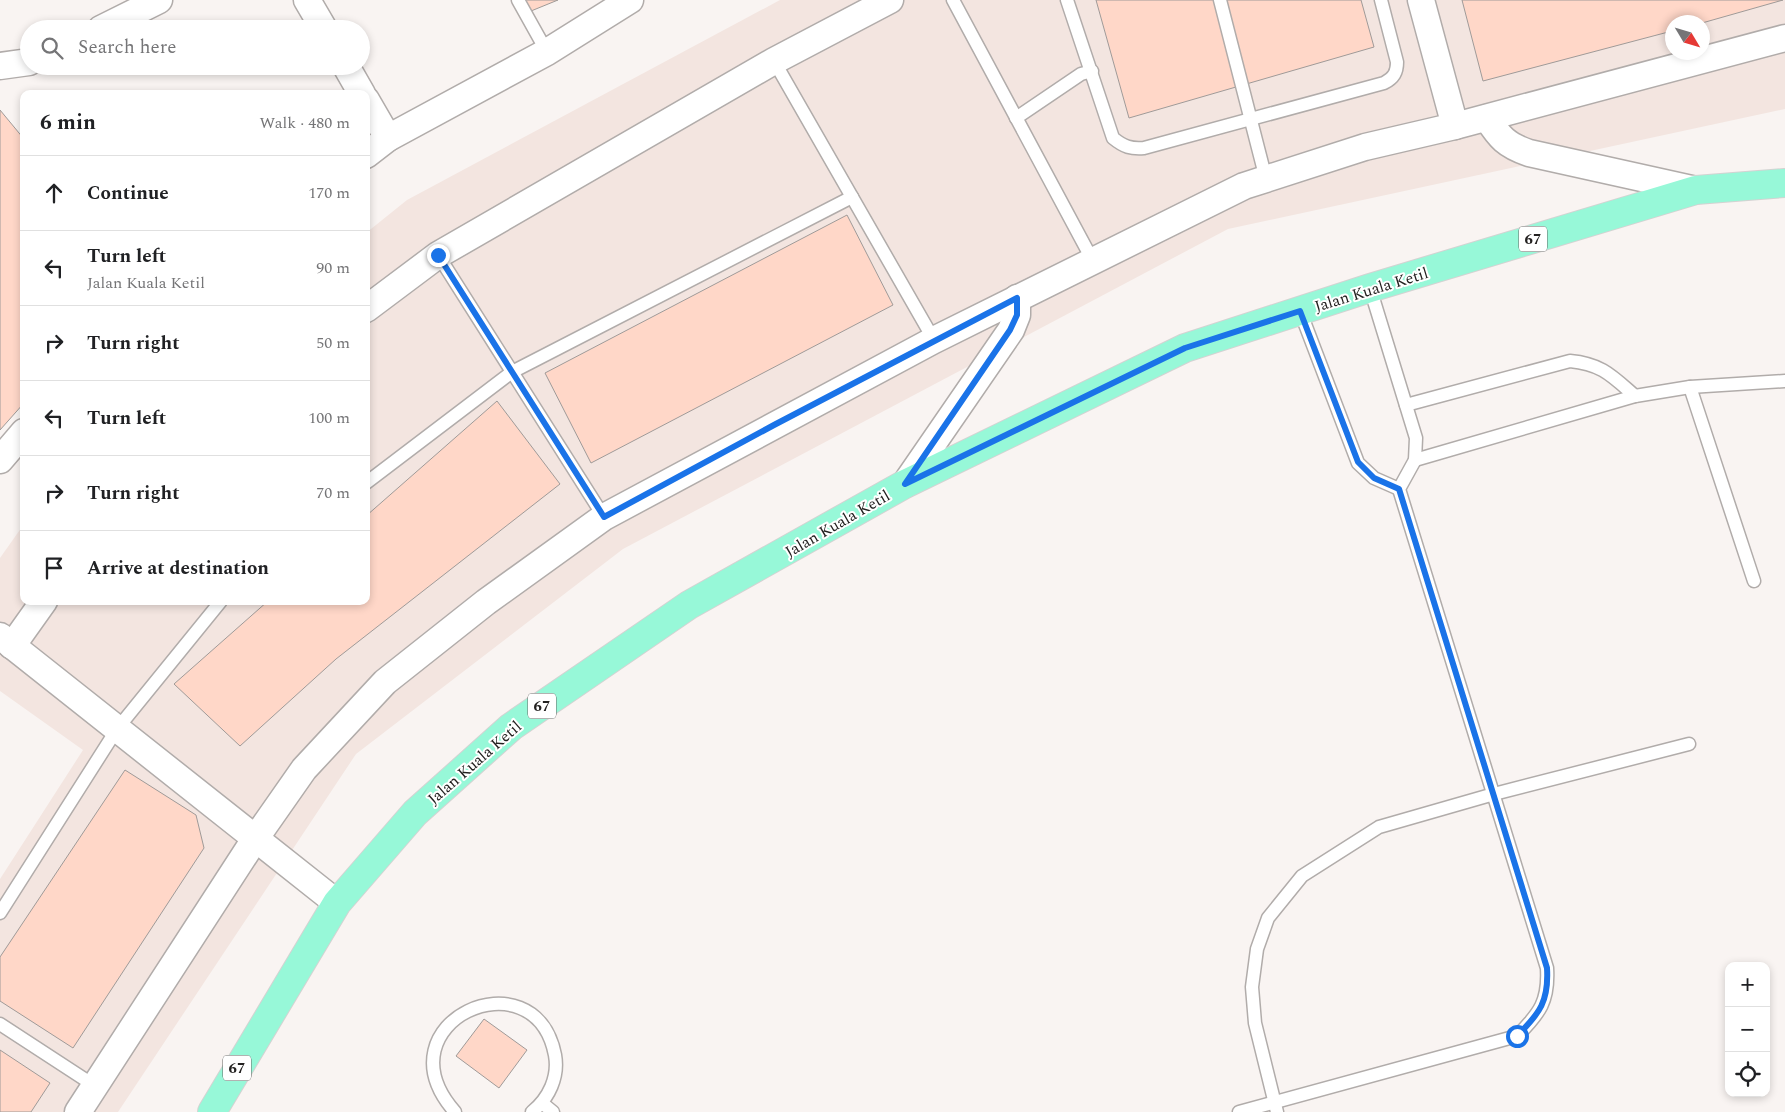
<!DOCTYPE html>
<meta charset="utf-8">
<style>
body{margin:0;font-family:Spectral,serif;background:#f6f6f6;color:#202124}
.controls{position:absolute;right:15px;bottom:15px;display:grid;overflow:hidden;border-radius:10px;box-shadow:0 2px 8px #0003}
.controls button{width:45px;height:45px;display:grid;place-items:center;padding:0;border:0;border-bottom:1px solid #e0e0e0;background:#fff;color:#202124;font:25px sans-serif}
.compass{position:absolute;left:1665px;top:15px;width:45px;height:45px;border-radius:50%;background:#fff;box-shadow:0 2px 8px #0003;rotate:128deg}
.stop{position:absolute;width:15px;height:15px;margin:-11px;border:4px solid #1a73e8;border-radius:50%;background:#fff}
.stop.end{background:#1a73e8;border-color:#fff;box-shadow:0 1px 5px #0008}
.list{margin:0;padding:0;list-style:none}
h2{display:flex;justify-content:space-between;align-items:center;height:65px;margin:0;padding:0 20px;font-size:21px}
h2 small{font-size:16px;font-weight:400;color:#757577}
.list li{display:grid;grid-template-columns:32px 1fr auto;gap:15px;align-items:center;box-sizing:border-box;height:75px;padding:0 20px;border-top:1px solid #e0e0e0}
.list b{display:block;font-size:19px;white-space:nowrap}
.list p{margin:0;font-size:16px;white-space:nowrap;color:#757577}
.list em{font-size:16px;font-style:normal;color:#757577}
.icon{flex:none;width:28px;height:28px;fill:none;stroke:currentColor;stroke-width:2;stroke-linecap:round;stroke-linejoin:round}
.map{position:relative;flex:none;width:1785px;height:1112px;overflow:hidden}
.search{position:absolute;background:#fff;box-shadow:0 2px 8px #0003;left:20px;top:20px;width:350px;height:55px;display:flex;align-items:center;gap:12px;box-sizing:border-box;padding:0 18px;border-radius:28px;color:#757577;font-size:19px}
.panel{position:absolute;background:#fff;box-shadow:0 2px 8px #0003;left:20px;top:90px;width:350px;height:515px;border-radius:10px}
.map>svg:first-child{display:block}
.built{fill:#f3e5e0;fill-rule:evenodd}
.building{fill:#ffd7c8;stroke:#9f9a98}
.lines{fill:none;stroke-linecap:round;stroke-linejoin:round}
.service-casing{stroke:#b1acaa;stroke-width:15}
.minor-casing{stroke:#b1acaa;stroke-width:29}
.primary-casing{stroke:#d3d3d2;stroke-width:30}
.service{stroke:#fff;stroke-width:12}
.minor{stroke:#fff;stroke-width:26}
.primary{stroke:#97f8d8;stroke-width:28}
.route{stroke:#1a73e8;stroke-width:6}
.labels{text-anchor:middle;stroke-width:4;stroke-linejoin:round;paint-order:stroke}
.shield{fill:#fff;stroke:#656463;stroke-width:1}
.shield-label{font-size:15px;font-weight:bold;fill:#232120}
.street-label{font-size:16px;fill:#232120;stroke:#fff}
</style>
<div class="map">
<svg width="1785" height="1112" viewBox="0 0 1785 1112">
<rect width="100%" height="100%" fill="#f9f4f2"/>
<path class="built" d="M780,0H1785V109L1228,229L623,549L356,754L118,1112H0V879L83,750L0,691V558L24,524V601H366V233L407,200ZM1672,22H1702V52H1672Z"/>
<g class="building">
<path d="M525,0H558L531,11Z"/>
<path d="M1096,0H1361L1374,47L1129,118Z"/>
<path d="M1462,0H1783L1702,23L1672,22V31L1483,81Z"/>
<path d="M0,110L24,139V403L0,430Z"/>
<path d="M847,215L893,305L591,463L545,373Z"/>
<path d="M497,401L560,484L336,659L240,746L174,684L268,601H366V516Z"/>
<path d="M125,770L196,815L204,848L73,1048L0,1001V957Z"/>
<path d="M484,1019L527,1050L499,1088L456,1056Z"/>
<path d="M0,1050L50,1083L31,1112H0Z"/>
</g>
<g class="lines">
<g class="service-casing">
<g id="service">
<path d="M518,0L547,52"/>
<path d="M953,0L1093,261"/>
<path d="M1067,0L1113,138C1124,147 1131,149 1144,148L1384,83C1394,78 1397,72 1397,62L1381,0"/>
<path d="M1220,0L1266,179"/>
<path d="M774,61L934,340"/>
<path d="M1016,118L1081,74L1092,71"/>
<path d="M438,255L604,517"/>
<path d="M1300,311L1358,463L1374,478L1399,489"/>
<path d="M1690,387L1754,581"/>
<path d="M1406,405L1570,361C1602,364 1612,376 1635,396"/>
<path d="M1415,460L1635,396L1690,387L1785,381"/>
<path d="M366,483L512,372L852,197"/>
<path d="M0,913L117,729L221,601"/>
<path d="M0,1024L95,1086"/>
<path d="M542,1103L553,1112"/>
<path d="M455,1112C376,1022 535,952 555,1055C559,1077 549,1098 532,1112"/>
<path d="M1239,1112L1517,1036C1540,1013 1549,1001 1547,968L1399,489L1415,460L1416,438L1370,288"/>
<path d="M1277,1112L1255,1023L1252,987L1257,949L1268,918L1302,876L1379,827L1494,794L1689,744"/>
</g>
</g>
<g class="minor-casing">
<g id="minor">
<path d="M307,0L324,29"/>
<path d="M1421,0L1455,126"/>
<path d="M101,29L159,0"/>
<path d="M0,66L29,62"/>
<path d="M346,66L362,94"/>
<path d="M366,100L388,138"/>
<path d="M1487,118C1500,138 1506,145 1529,153L1696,190"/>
<path d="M366,155L388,138L547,52L630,0"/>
<path d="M366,309L438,255L774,61L890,0"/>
<path d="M0,460L24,432"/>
<path d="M905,484L1011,330L1017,315V298"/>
<path d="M0,636L337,903"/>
<path d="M12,646L44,601"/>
<path d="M78,1112L255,839L304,769L385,682L486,602L604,517L934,340L1244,186L1365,147L1455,126L1785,38"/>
</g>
</g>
<g class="primary-casing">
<path id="primary" d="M212,1112L337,903L415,813L511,727L689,605L905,484L1185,348L1370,288L1696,190L1785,183"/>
</g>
<use href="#service" class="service"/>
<use href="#minor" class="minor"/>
<use href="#primary" class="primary"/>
</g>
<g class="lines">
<path class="route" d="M438,255L604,517L774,425L1017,298V315L1010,330L905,484L1185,348L1300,311L1358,462L1374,478L1399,489L1547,968C1549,1001 1540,1013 1517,1036"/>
</g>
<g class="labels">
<g class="shield">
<rect x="1519" y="226.5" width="28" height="25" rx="4"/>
<rect x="528" y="693.5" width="28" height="25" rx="4"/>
<rect x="223" y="1055.5" width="28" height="25" rx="4"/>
</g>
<g class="shield-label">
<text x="1533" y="244">67</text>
<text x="542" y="711">67</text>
<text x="237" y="1073">67</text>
</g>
<g class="street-label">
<text transform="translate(1371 289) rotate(-17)" y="6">Jalan Kuala Ketil</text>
<text transform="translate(837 523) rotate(-30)" y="6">Jalan Kuala Ketil</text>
<text transform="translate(474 762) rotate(-41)" y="6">Jalan Kuala Ketil</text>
</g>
</g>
</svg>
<div class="controls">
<button>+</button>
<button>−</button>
<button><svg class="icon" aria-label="locate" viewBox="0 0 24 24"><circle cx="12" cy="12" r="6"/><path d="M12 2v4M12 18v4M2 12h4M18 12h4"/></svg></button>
</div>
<svg class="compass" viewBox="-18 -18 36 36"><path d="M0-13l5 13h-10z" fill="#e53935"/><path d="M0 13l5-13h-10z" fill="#757577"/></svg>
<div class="stop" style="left:1517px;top:1036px"></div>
<div class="stop end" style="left:438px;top:255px"></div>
<div class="search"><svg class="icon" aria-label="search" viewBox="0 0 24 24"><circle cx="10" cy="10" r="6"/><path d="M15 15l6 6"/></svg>Search here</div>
<section class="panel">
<h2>6 min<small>Walk · 480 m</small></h2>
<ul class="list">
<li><svg class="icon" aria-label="ahead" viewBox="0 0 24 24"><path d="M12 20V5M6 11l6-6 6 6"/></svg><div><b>Continue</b></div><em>170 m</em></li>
<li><svg class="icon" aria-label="left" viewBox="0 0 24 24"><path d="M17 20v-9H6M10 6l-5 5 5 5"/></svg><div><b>Turn left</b><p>Jalan Kuala Ketil</p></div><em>90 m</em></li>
<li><svg class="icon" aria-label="right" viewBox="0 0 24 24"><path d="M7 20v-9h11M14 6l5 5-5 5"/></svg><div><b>Turn right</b></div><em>50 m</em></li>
<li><svg class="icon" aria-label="left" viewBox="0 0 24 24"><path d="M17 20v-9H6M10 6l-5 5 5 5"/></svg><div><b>Turn left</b></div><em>100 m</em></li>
<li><svg class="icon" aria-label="right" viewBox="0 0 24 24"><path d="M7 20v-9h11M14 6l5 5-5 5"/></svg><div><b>Turn right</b></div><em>70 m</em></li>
<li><svg class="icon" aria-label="arrive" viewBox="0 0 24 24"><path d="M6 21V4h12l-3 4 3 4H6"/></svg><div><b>Arrive at destination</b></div></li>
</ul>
</section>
</div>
